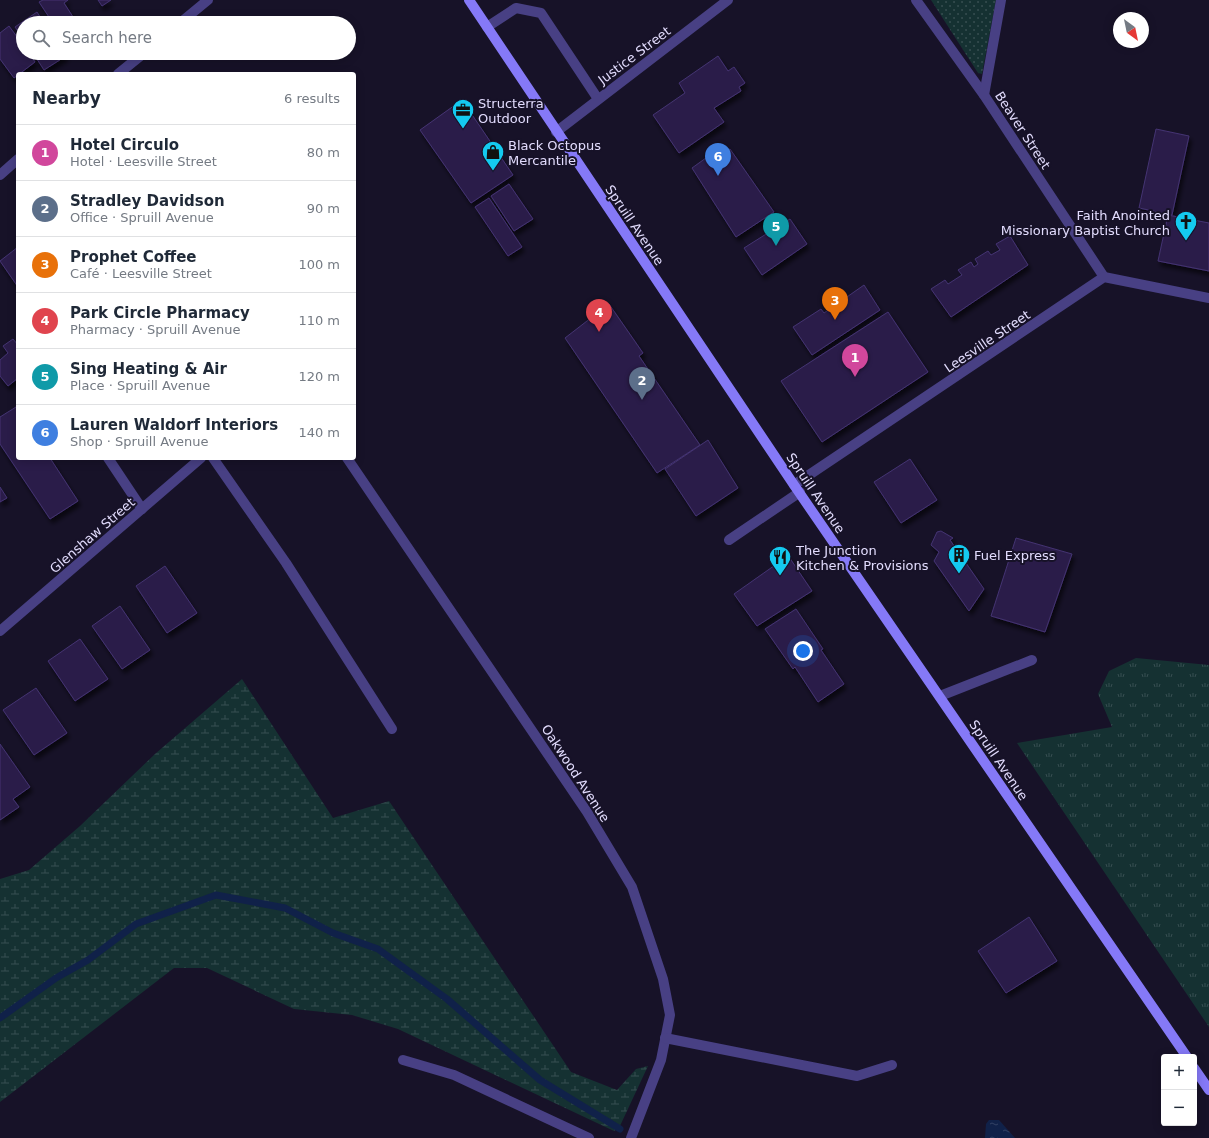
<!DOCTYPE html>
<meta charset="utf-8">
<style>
body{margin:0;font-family:"DejaVu Sans",sans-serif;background:#f2f2f3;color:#1f2937}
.controls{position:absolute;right:12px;bottom:12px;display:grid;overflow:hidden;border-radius:4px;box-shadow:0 2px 10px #0003}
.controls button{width:36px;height:36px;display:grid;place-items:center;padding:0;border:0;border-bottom:1px solid #e0e1e3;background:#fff;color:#1f2937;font:20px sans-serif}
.compass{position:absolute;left:1113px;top:12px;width:36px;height:36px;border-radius:50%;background:#fff;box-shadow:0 2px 10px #0003;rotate:147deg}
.you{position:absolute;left:803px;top:651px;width:14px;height:14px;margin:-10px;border:3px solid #fff;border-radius:50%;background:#1a73e8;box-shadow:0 0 0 6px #1a73e833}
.badge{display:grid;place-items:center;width:26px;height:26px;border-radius:50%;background:#ea580c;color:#fff;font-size:13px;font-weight:700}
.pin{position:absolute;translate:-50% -33px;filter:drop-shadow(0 1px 2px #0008)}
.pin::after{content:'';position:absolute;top:21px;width:14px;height:12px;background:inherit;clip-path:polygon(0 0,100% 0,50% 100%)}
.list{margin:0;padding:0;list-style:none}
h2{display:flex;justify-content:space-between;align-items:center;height:52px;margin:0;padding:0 16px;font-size:17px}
h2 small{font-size:13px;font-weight:400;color:#747a83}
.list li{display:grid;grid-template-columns:26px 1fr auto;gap:12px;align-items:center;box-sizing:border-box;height:56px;padding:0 16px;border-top:1px solid #e0e1e3}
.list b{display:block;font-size:15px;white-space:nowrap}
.list p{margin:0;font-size:13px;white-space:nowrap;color:#747a83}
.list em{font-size:13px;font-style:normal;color:#747a83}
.icon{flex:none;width:22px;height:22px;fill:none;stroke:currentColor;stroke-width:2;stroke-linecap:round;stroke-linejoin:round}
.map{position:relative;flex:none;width:1209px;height:1138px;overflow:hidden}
.search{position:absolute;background:#fff;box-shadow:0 2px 10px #0003;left:16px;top:16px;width:340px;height:44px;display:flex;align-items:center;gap:10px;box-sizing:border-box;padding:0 14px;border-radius:22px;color:#747a83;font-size:15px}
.panel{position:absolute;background:#fff;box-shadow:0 2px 10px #0003;left:16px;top:72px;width:340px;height:388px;border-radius:4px}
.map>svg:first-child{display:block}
.grass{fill:url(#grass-tufts)}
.wetland{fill:url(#wetland-marsh)}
.park{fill:url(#park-dots)}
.water{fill:url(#water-ripples)}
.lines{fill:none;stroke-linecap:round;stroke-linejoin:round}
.stream{stroke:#102149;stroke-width:7}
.building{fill:#2b1f48;stroke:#443373;filter:url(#shadow)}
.lane{stroke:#484084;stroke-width:10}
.street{stroke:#484084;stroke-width:10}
.secondary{stroke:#8579f7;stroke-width:10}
.labels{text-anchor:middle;stroke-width:4;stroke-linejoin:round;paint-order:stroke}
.street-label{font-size:13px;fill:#e2dcfd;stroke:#171228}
.poi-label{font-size:13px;fill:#e2dcfd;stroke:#171228;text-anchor:start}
</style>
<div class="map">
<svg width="1209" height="1138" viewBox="0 0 1209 1138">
<defs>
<pattern id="grass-tufts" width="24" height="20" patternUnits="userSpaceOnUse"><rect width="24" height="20" fill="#153132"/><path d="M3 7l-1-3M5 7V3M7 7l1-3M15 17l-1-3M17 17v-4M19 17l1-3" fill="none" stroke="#374e51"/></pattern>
<pattern id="wetland-marsh" width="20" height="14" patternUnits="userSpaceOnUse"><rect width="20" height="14" fill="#153132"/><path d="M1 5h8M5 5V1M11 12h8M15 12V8" fill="none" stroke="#374e51"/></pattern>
<pattern id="park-dots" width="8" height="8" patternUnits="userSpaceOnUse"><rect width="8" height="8" fill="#153132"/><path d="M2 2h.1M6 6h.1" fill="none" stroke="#374e51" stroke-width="1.8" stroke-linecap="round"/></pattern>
<pattern id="water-ripples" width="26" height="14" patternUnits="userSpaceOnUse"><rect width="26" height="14" fill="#102149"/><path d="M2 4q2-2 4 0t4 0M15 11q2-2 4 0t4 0" fill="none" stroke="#324164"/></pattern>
<filter id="shadow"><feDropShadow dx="2.5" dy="4.5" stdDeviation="2" flood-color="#0009"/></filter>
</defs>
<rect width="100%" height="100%" fill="#171228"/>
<path class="grass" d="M1136,658L1209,665V1027L1017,743L1112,727L1098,694L1109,671Z"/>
<path class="wetland" d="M242,679L333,818L389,801L571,1072L617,1090L636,1069L648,1066L619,1128L614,1131L398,1029L352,1015L294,1009L207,968H174L0,1102V879L29,870L80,826L155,754Z"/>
<path class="park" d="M931,0H996L982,74L978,73Z"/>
<path class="water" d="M989,1120H999L1015,1138H985L986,1124Z"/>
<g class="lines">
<path class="stream" d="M0,1018L56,978L88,960L136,924L216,895L285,908L333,933L378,949L447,999L540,1080L620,1129"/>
</g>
<g class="building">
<path d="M43,0H68L64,3L77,23H53L39,2Z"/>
<path d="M98,0H111L102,6Z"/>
<path d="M37,12L44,23H23V38L15,27Z"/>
<path d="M9,26L23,45V53H29L35,62L14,78L0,59V33Z"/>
<path d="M33,53H64L66,56L44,70Z"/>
<path d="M718,56L728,71L734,67L745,83L739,87L741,91L714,108L724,122L679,153L653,115L685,93L679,83Z"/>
<path d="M462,100L513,175L471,203L420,130Z"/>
<path d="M1156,129L1189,136L1172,215L1139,208Z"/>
<path d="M730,149L774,212L736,237L692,168L717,150L720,155Z"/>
<path d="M509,184L533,219L514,231L491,196Z"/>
<path d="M489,198L522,247L508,256L475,207Z"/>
<path d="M1168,215L1209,223V271L1158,261Z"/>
<path d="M790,219L807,244L762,275L744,248Z"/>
<path d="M1010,236L1028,265L951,317L931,289L945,280L948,284L962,275L958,270L971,262L974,267L978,264L975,259L988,251L991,255L1000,250L996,244Z"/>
<path d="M18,247V287L0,261Z"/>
<path d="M864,285L880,310L812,355L793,327L821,309L824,313Z"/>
<path d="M609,304L643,353L639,356L700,445L657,473L565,338Z"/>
<path d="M888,312L928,372L822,442L781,381Z"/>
<path d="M13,339L18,345V378L8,386L0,376V360L8,353L3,346Z"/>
<path d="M16,407L18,410V458H50L78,501L50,519L0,444V417Z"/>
<path d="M708,440L738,488L696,516L665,469Z"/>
<path d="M910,459L937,500L901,523L874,482Z"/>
<path d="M0,487L7,498L0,502Z"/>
<path d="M941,531L953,538L950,540L984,589L969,611L934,561L939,552L931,545L937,532Z"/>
<path d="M1016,538L1072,554L1045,632L991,616Z"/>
<path d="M787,554L812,591L757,626L734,594L778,563L777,561Z"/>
<path d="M165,566L197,613L167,633L136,586Z"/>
<path d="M120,606L150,650L122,669L92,626Z"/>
<path d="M796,609L823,649L821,650L844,684L818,702L795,667L793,669L765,629Z"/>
<path d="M80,639L108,679L75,701L48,661Z"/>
<path d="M36,688L67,733L34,755L3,710Z"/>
<path d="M0,744L30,787L13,799L19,807L0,820Z"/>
<path d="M1029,917L1057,961L1006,993L978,951Z"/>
</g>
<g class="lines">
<g class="lane">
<path d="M487,27L516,8L541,13L598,99"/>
<path d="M108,458L142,509"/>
<path d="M213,458L286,563L392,729"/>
<path d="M729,540L800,492"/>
<path d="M940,696L1032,660"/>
<path d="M403,1060L454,1075L589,1138"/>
</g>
<g class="street">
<path d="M916,0L984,95L1104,277"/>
<path d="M180,23L208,0"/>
<path d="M118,74L144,53"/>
<path d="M984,95L1001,0"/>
<path d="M556,132L728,0"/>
<path d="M0,175L18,159"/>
<path d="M347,458L587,812L632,887L663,979L670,1015L661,1060L631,1138"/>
<path d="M794,485L1104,277L1209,298"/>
<path d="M0,631L201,458"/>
<path d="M665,1038L857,1076L892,1065"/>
</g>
<g class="secondary">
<path d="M469,0L794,485L1187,1057"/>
<path d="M1194,1068L1209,1090"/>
</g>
</g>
<defs>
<g id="office-pin" transform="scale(1.15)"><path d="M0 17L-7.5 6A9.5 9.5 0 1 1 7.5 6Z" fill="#14caf0" stroke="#171228"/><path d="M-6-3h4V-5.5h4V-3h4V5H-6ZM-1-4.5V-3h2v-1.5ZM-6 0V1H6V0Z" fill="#111"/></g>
<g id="shop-pin" transform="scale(1.15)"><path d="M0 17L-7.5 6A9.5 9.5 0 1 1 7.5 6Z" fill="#14caf0" stroke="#171228"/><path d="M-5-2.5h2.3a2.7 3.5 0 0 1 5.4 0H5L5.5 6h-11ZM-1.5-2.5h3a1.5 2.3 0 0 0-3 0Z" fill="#111"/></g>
<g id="church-pin" transform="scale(1.15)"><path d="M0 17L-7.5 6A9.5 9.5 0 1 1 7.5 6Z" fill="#14caf0" stroke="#171228"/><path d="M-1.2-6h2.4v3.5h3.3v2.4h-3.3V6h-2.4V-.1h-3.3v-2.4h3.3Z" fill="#111"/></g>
<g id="building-pin" transform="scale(1.15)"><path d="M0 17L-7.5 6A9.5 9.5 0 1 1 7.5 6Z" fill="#14caf0" stroke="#171228"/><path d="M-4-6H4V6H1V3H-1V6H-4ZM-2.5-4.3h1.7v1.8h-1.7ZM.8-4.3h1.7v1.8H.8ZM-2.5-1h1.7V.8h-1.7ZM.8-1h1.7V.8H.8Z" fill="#111"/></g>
<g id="restaurant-pin" transform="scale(1.15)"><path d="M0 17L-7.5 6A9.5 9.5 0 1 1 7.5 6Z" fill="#14caf0" stroke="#171228"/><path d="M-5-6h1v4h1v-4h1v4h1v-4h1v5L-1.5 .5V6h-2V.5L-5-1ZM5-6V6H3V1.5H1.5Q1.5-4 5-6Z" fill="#111"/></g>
</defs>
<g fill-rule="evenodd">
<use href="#office-pin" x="463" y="110"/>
<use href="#shop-pin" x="493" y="152"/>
<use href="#church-pin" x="1186" y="222"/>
<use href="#building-pin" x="959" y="555"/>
<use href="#restaurant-pin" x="780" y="557"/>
</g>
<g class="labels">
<g class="street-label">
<text transform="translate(634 55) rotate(-37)" y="5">Justice Street</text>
<text transform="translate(1023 130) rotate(57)" y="5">Beaver Street</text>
<text transform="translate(635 225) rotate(56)" y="5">Spruill Avenue</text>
<text transform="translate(987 341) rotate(-34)" y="5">Leesville Street</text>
<text transform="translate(816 493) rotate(56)" y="5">Spruill Avenue</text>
<text transform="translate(92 535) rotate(-41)" y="5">Glenshaw Street</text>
<text transform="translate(999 760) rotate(56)" y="5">Spruill Avenue</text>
<text transform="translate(576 773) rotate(57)" y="5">Oakwood Avenue</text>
</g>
<g class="poi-label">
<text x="478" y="108">Structerra<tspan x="478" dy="15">Outdoor</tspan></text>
<text x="508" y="150">Black Octopus<tspan x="508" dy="15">Mercantile</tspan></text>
<text x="1170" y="220" text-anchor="end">Faith Anointed<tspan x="1170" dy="15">Missionary Baptist Church</tspan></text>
<text x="796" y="555">The Junction<tspan x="796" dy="15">Kitchen &amp; Provisions</tspan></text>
<text x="974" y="560">Fuel Express</text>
</g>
</g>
</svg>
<div class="controls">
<button>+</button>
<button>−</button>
</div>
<svg class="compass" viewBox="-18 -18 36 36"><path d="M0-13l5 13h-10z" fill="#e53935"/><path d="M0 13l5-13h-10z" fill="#747a83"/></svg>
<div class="you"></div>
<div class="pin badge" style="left:855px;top:377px;background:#d1479c">1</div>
<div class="pin badge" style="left:642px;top:400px;background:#5c6f8a">2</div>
<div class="pin badge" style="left:835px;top:320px;background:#e8710a">3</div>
<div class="pin badge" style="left:599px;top:332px;background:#e0444e">4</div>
<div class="pin badge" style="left:776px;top:246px;background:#0f9aa8">5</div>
<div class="pin badge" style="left:718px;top:176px;background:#3f7fe0">6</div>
<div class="search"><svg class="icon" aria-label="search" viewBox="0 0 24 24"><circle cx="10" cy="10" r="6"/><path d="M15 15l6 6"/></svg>Search here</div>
<section class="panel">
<h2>Nearby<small>6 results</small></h2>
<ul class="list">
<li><span class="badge" style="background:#d1479c">1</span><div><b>Hotel Circulo</b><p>Hotel · Leesville Street</p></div><em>80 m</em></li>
<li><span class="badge" style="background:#5c6f8a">2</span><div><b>Stradley Davidson</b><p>Office · Spruill Avenue</p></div><em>90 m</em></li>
<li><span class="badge" style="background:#e8710a">3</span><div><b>Prophet Coffee</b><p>Café · Leesville Street</p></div><em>100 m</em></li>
<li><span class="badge" style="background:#e0444e">4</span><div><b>Park Circle Pharmacy</b><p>Pharmacy · Spruill Avenue</p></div><em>110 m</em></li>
<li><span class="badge" style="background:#0f9aa8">5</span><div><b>Sing Heating &amp; Air</b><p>Place · Spruill Avenue</p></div><em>120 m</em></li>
<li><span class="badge" style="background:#3f7fe0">6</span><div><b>Lauren Waldorf Interiors</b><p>Shop · Spruill Avenue</p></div><em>140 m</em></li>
</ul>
</section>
</div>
